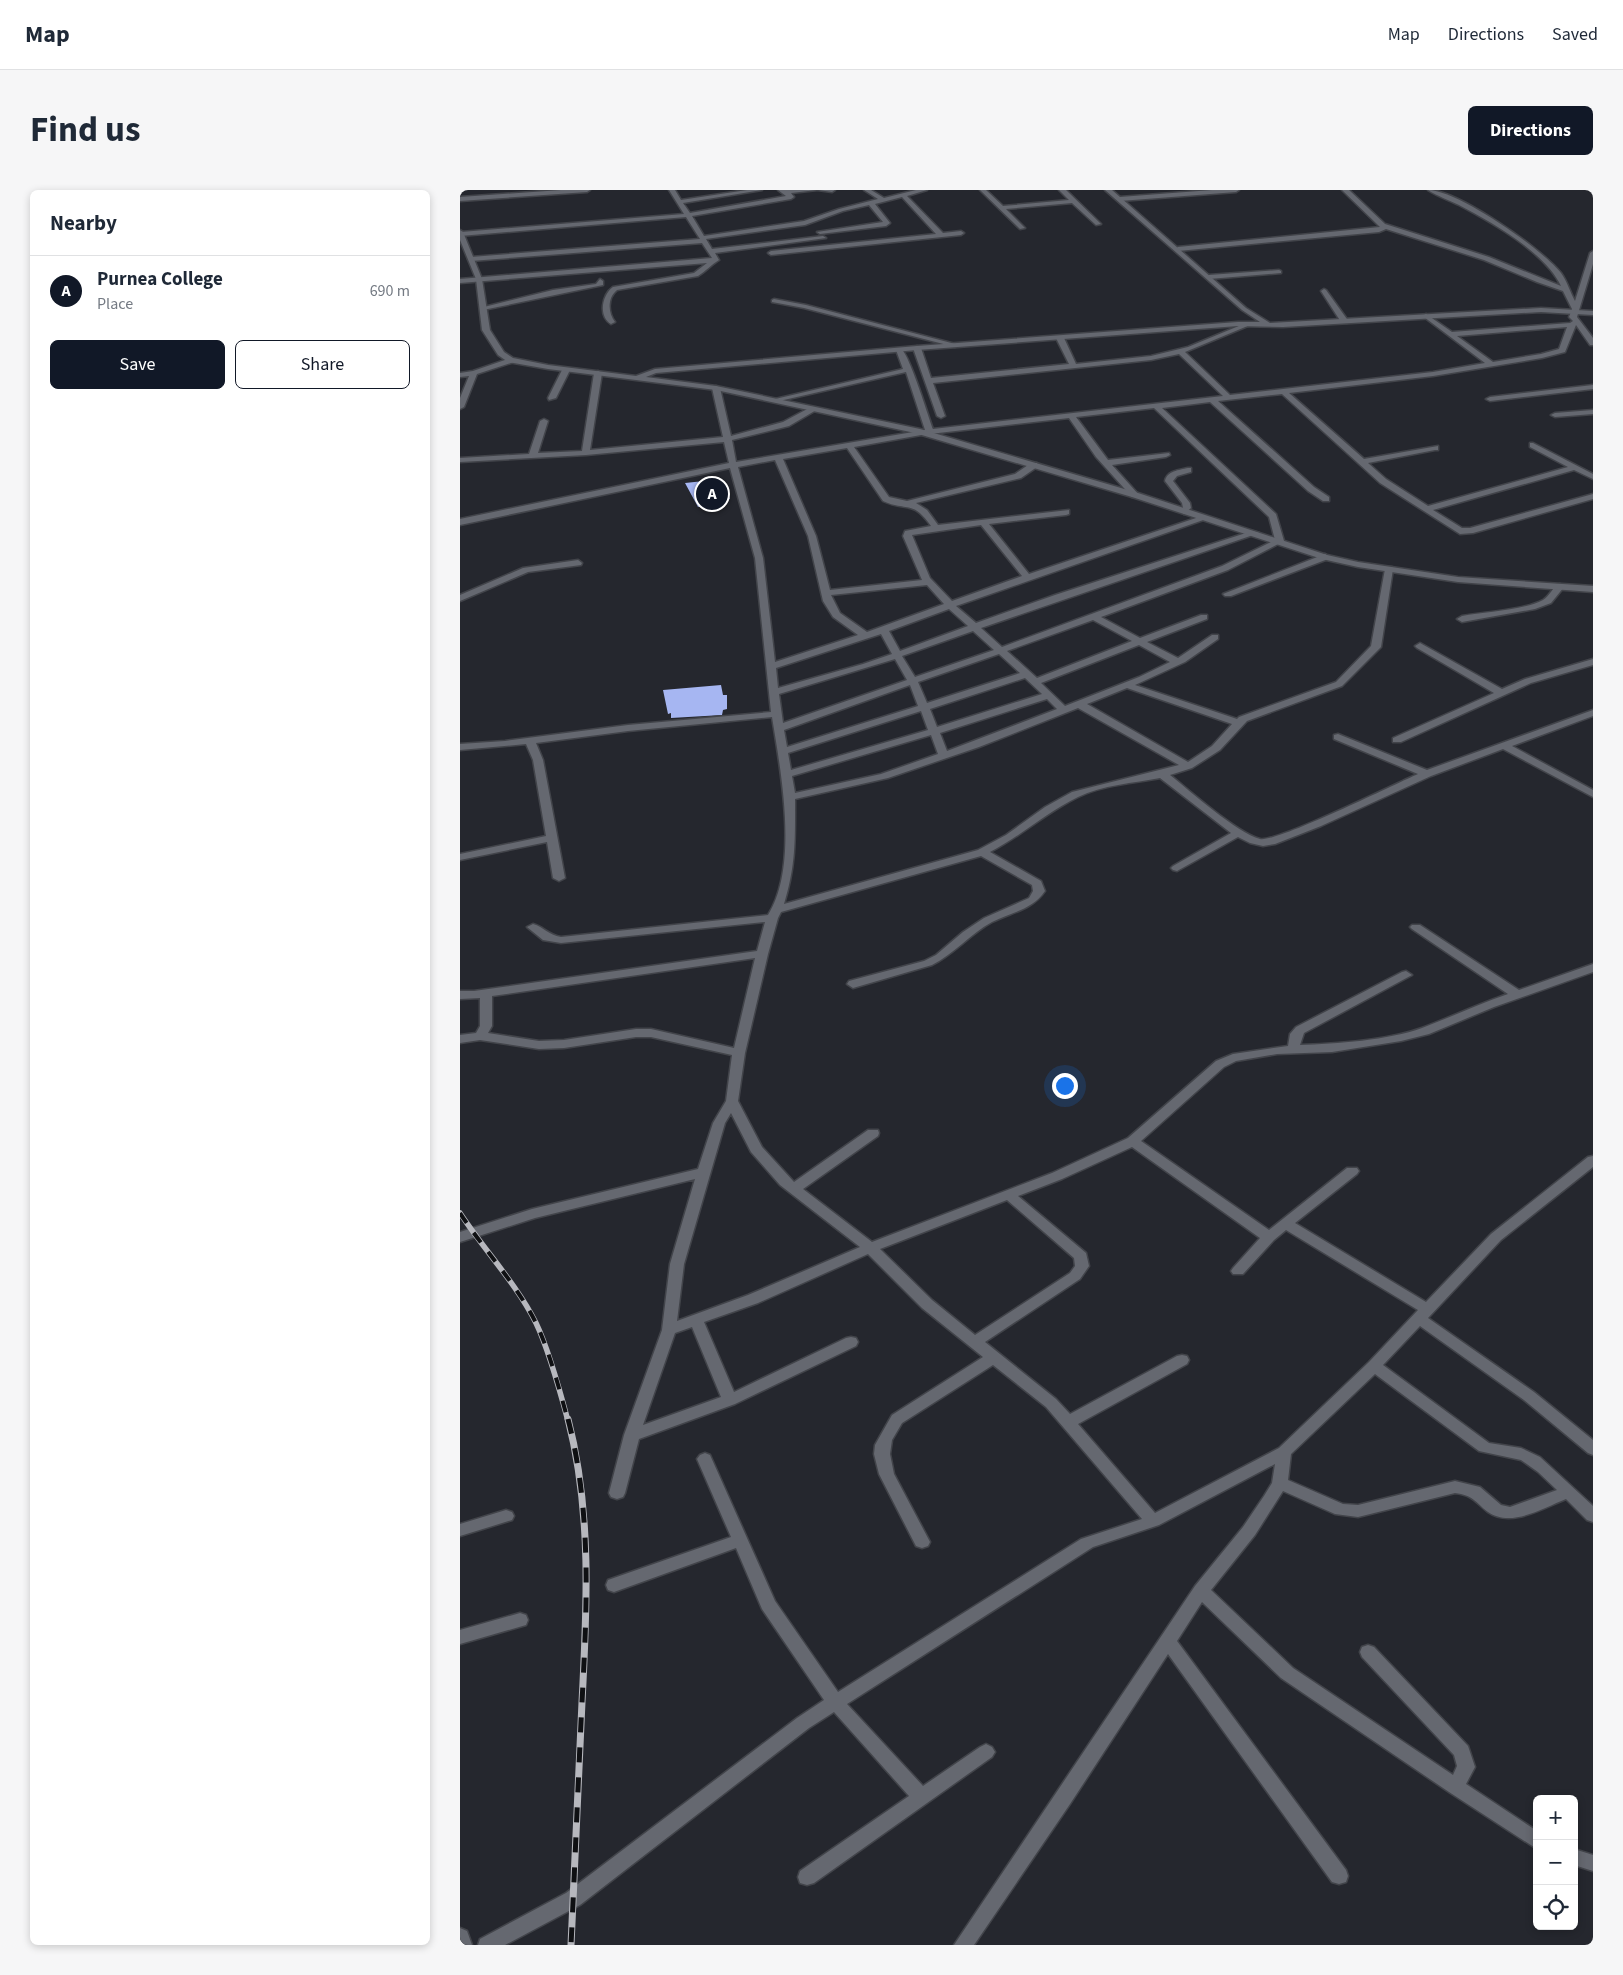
<!DOCTYPE html>
<meta charset="utf-8">
<style>
body{margin:0;font-family:"Source Sans 3",sans-serif;background:#f6f6f7;color:#1f2937}
.controls{position:absolute;right:15px;bottom:15px;display:grid;overflow:hidden;border-radius:8px;box-shadow:0 2px 8px #0003}
.controls button{width:45px;height:45px;display:grid;place-items:center;padding:0;border:0;border-bottom:1px solid #e0e1e3;background:#fff;color:#1f2937;font:25px sans-serif}
.you{position:absolute;left:604px;top:895px;width:18px;height:18px;margin:-12px;border:4px solid #fff;border-radius:50%;background:#1a73e8;box-shadow:0 0 0 8px #1a73e833}
.badge{display:grid;place-items:center;width:32px;height:32px;border-radius:50%;background:#111827;color:#fff;font-size:16px;font-weight:700}
.pin{position:absolute;translate:-50% -50%;border:2px solid #fff;box-shadow:0 1px 5px #0006}
.list{margin:0;padding:0;list-style:none}
h2{display:flex;justify-content:space-between;align-items:center;height:65px;margin:0;padding:0 20px;font-size:21px}
h2 small{font-size:16px;font-weight:400;color:#747a83}
.list li{display:grid;grid-template-columns:32px 1fr auto;gap:15px;align-items:center;box-sizing:border-box;height:70px;padding:0 20px;border-top:1px solid #e0e1e3}
.list b{display:block;font-size:19px;white-space:nowrap}
.list p{margin:0;font-size:16px;white-space:nowrap;color:#747a83}
.list em{font-size:16px;font-style:normal;color:#747a83}
.actions{display:flex;gap:10px;padding:15px 20px}
.actions a{flex:1;padding:11px 0;border:1px solid #111827;border-radius:8px;text-align:center;font-size:18px;color:#111827}
.actions .main{background:#111827;color:#fff}
.icon{flex:none;width:28px;height:28px;fill:none;stroke:currentColor;stroke-width:2;stroke-linecap:round;stroke-linejoin:round}
.map{position:relative;flex:none;width:1133px;height:1755px;overflow:hidden;border-radius:8px}
header{display:flex;align-items:center;gap:30px;box-sizing:border-box;height:70px;padding:0 25px;background:#fff;border-bottom:1px solid #e0e1e3}
header strong{font-size:24px}
nav{display:flex;gap:28px;margin-inline-start:auto;font-size:18px}
.intro{display:flex;align-items:center;justify-content:space-between;box-sizing:border-box;height:120px;padding:0 30px}
h1{margin:0;font-size:35px}
.button{padding:12px 22px;border-radius:8px;background:#111827;color:#fff;font-size:18px;font-weight:700}
main{display:flex;gap:30px;padding:0 30px}
aside{flex:1;background:#fff;border-radius:8px;box-shadow:0 2px 8px #0003}
.map>svg:first-child{display:block}
.building{fill:#a6b6f2}
.lines{fill:none;stroke-linecap:round;stroke-linejoin:round}
.minor-casing{stroke:#42444a;stroke-width:3}
.tertiary-casing{stroke:#42444a;stroke-width:3}
.minor{fill:#656870;fill-rule:evenodd}
.tertiary{fill:#656870;fill-rule:evenodd}
.rail-far1-casing{stroke:#b7b8be;stroke-width:5.5}
.rail-casing{stroke:#b7b8be;stroke-width:7}
.rail-far1{stroke:#0f1013;stroke-width:4;stroke-dasharray:12;stroke-linecap:butt}
.rail{stroke:#0f1013;stroke-width:5;stroke-dasharray:15;stroke-linecap:butt}
</style>
<header>
<strong>Map</strong>
<nav><a>Map</a><a>Directions</a><a>Saved</a></nav>
</header>
<div class="intro"><h1>Find us</h1><a class="button">Directions</a></div>
<main>
<aside>
<h2>Nearby<small></small></h2>
<ul class="list">
<li><span class="badge">A</span><div><b>Purnea College</b><p>Place</p></div><em>690 m</em></li>
</ul>
<div class="actions"><a class="main">Save</a><a>Share</a></div>
</aside>
<div class="map">
<svg width="1133" height="1755" viewBox="0 0 1133 1755">
<rect width="100%" height="100%" fill="#25272e"/>
<g class="building">
<path d="M244,291L246,294L259,292L270,309L255,311L257,314L238,317L225,293Z"/>
<path d="M261,495L263,505H267V519L263,520L262,525L211,528V523L208,524L203,500Z"/>
</g>
<g class="lines">
<g class="minor-casing">
<g id="minor">
<path d="M101,0H130L127,2L0,11V7Z"/>
<path d="M209,0H215L221,10L287,0H302L223,13L230,23L326,6L318,0H357L331,3L334,7L331,9L232,26L244,46L344,31L379,19L418,9L404,0H411L424,8L456,0H467L447,6L483,43L501,41L504,43L501,45L311,65L308,63L311,61L476,44L442,7L415,14L430,33L426,36L360,44L357,42L423,32L409,15L383,21L345,35L246,49L252,59L363,46L366,48L255,63L259,70C252,74 246,81 238,86L157,100C147,108 148,123 155,132L151,134C138,126 142,105 153,97L234,83L247,73L0,93V89L252,68L242,53L11,71L8,69L11,67L240,49L226,27L0,46L1,42L224,24Z"/>
<path d="M358,0H375L372,2Z"/>
<path d="M520,0H526L543,16L609,10L599,0H606L641,34L636,35L612,13L546,19L565,38L560,39Z"/>
<path d="M752,0H779L776,2L660,11L657,9L660,7Z"/>
<path d="M882,0H889L925,34L1029,67L1101,96C1085,62 1031,32 999,15C989,10 977,6 968,0C998,0 1082,59 1101,83C1107,91 1110,102 1115,111L1130,63L1133,61V74L1117,127L1133,148V155H1130L1116,135L1105,162L1082,168L973,186L829,203L904,269L978,256V260H975L908,273L926,289L968,316L1108,277L1070,257V253H1073L1133,284V289L1114,280L973,320L1002,338H1010L1133,304V309L1013,343L1000,344L920,293L822,204L758,211L854,297L869,307V311H863L848,301L750,212L702,218L816,324L824,351L768,380L641,427L680,448L741,425H747V429L687,452L718,468L752,445H758V449L725,472L675,495L777,529L779,527L876,492L911,456L925,379L926,377H932L933,379L921,457L882,496L787,531L760,560L732,578L710,585C730,601 777,643 800,649C816,653 935,594 958,584L874,549V545L878,544L967,580L1133,520V526L1052,556L1133,600V607L1043,559L971,586L861,636L815,654L803,656L790,653L778,647L717,681L713,680L711,678L713,676L771,643L700,588C674,593 642,595 618,607C587,622 561,646 530,662L581,691L585,701C572,720 552,722 532,732C510,744 494,764 472,775L393,798L387,794L389,791L464,771L476,765L503,742L524,728L569,708L573,701L572,695L521,666L321,722L318,728L308,764L285,863L278,911L302,957L334,992L408,940H418L419,943L418,946L343,999L412,1052L592,983L668,948L756,871L773,864L828,856L830,844L836,837L942,782L946,781L952,785L844,843L840,855C876,854 929,850 962,838C991,827 1019,814 1048,804L952,739L950,737L952,735H960L1059,800L1133,774V782L1034,817L969,844L941,851L872,862L817,864L776,871L764,877L681,951L809,1040L887,978H897L899,981L897,984L835,1033L966,1112L1031,1044L1128,967L1133,966V977L1041,1050L968,1128L1074,1202L1133,1250V1265L1128,1263L1064,1210L960,1136L923,1175L1029,1253L1061,1258L1080,1267L1133,1316V1332L1127,1330L1106,1309C1083,1318 1051,1338 1028,1322C1015,1312 1013,1305 995,1303L898,1327L875,1324L823,1301L795,1345L751,1400L833,1478L993,1585L997,1576L994,1565L902,1467L900,1462L902,1457L908,1455L914,1457L1008,1556L1015,1577L1006,1594L1077,1641V1659L989,1602L821,1488L742,1412L717,1451L886,1680L888,1686L886,1692L879,1694L872,1692L708,1464L610,1614L514,1755H494L735,1396L783,1337L804,1306L812,1293L815,1274L699,1335L633,1357L387,1514L463,1596L520,1557L526,1554L532,1557L535,1562L532,1567L354,1693L347,1695L340,1693L338,1687L340,1681L449,1606L374,1522L349,1538L120,1715L45,1755H18L20,1749L106,1703L337,1528L364,1510L302,1419L276,1358L154,1402L148,1400L146,1395L148,1390L271,1347L237,1269L240,1265L245,1263L250,1265L315,1411L378,1502L621,1349L682,1329L586,1217L533,1175L442,1233L432,1250L430,1264L434,1284L470,1352L468,1356L462,1358L456,1356L419,1284L414,1264L415,1255L432,1225L523,1167L462,1118L408,1064L298,1113L244,1132L274,1202L386,1148L391,1147L396,1148L398,1152L396,1156L275,1214L179,1249L165,1303L163,1307L157,1309L151,1307L149,1303L164,1245L202,1140L210,1074L235,989L75,1028L0,1052V1042L72,1019L238,979L253,933L266,911L272,865L191,847H176L104,858L79,859L20,850L0,853V845L16,843L20,836V808L0,809V801H14L297,761L305,732L101,753L83,750L67,737L73,734C84,737 88,745 101,747L308,725C339,676 321,582 312,527L168,541L76,553L83,570L105,688L99,691L93,688L87,652L0,670V664L86,646L73,570L66,554L0,560V554L45,551L168,535L311,522L295,368L270,278L0,335V329L269,273L264,252L126,265L0,272V268L69,264L80,231L84,229L88,231L78,263L122,261L134,183L138,181L142,183L130,260L263,247L252,198L256,196L260,198L271,246L323,232L351,217L358,219L329,236L272,250L276,272L465,240L446,182L315,212L311,210L443,179L436,160L440,158C449,162 468,226 473,239L763,206L719,164L691,170L473,193L485,226L481,228L477,226L453,158L457,156L461,158L471,188L609,174L596,148L600,146L604,148L616,174L691,166L728,157L786,133H790V135L725,162L770,205L973,182L1025,173L964,127V125L966,124L992,142L1110,133L1113,131L1109,127L1112,119L1103,101L1077,92L1024,70L926,39L919,42L718,61L715,59L718,57L920,37ZM1107,137L1099,159L1081,164L1033,172L997,146ZM694,218L809,327L815,350L762,376L542,457L521,438L799,343L792,341L595,405L516,433L496,416L749,328L742,326L569,384L529,334L606,325L609,324V320L478,335L467,320L456,313L561,288L577,277V273H571L555,284L447,311L429,307L394,257L461,245L609,228L636,267L672,307H675L679,305L652,275L706,267L710,265L709,263L648,270L616,227ZM387,258L423,311C447,322 452,309 471,336L445,341L443,346L462,390L370,400L356,346L323,269ZM315,270L348,346L363,411L373,427L398,445L315,472L303,368L278,277ZM521,335L562,386L492,411L470,388L452,345ZM467,395L484,414L407,442L380,423L371,405ZM489,419L508,436L440,461L429,441ZM633,430L672,451L577,488L547,461ZM513,441L534,460L455,487L442,466ZM421,444L432,464L403,474L318,498L316,478ZM679,455L710,472L679,487L605,516L581,493ZM539,464L560,483L467,513L458,492ZM435,469L447,490L323,533L319,504ZM565,488L582,504L477,537L470,519ZM450,495L458,516L327,557L324,540ZM667,498L772,534L752,556L728,572L627,514ZM587,509L597,519L487,561L480,543ZM618,518L719,575L612,602L585,617L546,645L518,660L324,714C336,675 335,649 335,609L428,588L519,557ZM461,521L468,540L331,580L328,563ZM471,545L478,564L421,584L335,603L332,586ZM295,768L274,858L191,839H176L104,850L79,851L28,843L32,836V806ZM271,923L291,962L320,995L400,1057L288,1105L217,1131L224,1074L265,933ZM672,957L800,1048L773,1078L771,1081L773,1084H783L814,1050L826,1040L958,1120L909,1172L819,1258L695,1323L618,1234L727,1174L729,1170L727,1166L722,1165L717,1166L610,1224L596,1209L525,1152L620,1089L629,1076L626,1063L558,1006L602,989ZM547,1010L614,1068L615,1076L610,1083L515,1145L472,1110L420,1059ZM232,1137L261,1207L183,1235L215,1143ZM915,1184L1019,1261L1061,1270L1078,1282L1097,1300L1050,1317L1041,1315L1020,1297L995,1291L898,1315L883,1314L828,1290L831,1264Z"/>
<path d="M819,80L821,81V83L749,89L746,87L749,85Z"/>
<path d="M140,89L143,91V95L23,120L20,118L93,100L136,94Z"/>
<path d="M864,99L866,100L889,132L887,133L881,132L861,101Z"/>
<path d="M314,109L346,115L499,155L495,157L344,118L312,112V110Z"/>
<path d="M51,168L55,170L54,172L17,184L4,217L0,219V208L9,186L0,187V183L13,181Z"/>
<path d="M103,178L110,180L96,208L89,210L88,208Z"/>
<path d="M1133,195V199L1030,211L1026,209L1030,207Z"/>
<path d="M1133,220V224L1095,227L1091,225L1095,223Z"/>
<path d="M728,278H731V282L717,286L713,291L730,313L731,318L724,324L720,321L723,318L722,313L705,291C707,281 719,280 728,278Z"/>
<path d="M865,364L869,367L868,369L771,406H765L763,404Z"/>
<path d="M118,370L122,373L121,375L68,382L0,411V405L63,378Z"/>
<path d="M1100,394L1104,397L1091,413L1075,419L1002,432L997,429L1002,426C1025,422 1064,420 1083,410C1090,406 1092,397 1100,394Z"/>
<path d="M960,453L1042,499L1065,489L1133,469V475L1071,493L941,552H933V548L1034,503L957,458L955,456Z"/>
<path d="M46,1320L52,1322L54,1326L52,1330L0,1346V1334Z"/>
<path d="M60,1423L66,1425L68,1430L66,1435L0,1454V1440Z"/>
<path d="M1114,1659L1133,1665V1681L1114,1675Z"/>
<path d="M0,1738L7,1741L12,1755H0Z"/>
</g>
</g>
<g class="tertiary-casing">
<path id="tertiary" d="M645,0H652L786,118L810,133L1081,118L1133,121V125L1081,122L823,137L778,136L457,160L196,183L186,187L256,196L460,239L678,303L867,365L898,372L998,387L1133,396V402L998,392L898,377L862,369L672,307L455,243L256,200L88,179L48,172L38,165L22,140L16,89L0,50V40L3,42L22,89L30,140L44,162L53,168L88,175L176,186L195,179L457,156L778,132H800L782,120Z"/>
</g>
<use href="#minor" class="minor"/>
<use href="#tertiary" class="tertiary"/>
<g class="rail-far1-casing">
<path id="rail-far1" d="M0,1023C24,1060 56,1093 76,1133C89,1160 100,1201 108,1231"/>
</g>
<g class="rail-casing">
<path id="rail" d="M108,1229C132,1322 127,1418 122,1512C118,1593 115,1674 111,1755"/>
</g>
<use href="#rail-far1" class="rail-far1"/>
<use href="#rail" class="rail"/>
</g>
</svg>
<div class="controls">
<button>+</button>
<button>−</button>
<button><svg class="icon" aria-label="locate" viewBox="0 0 24 24"><circle cx="12" cy="12" r="6"/><path d="M12 2v4M12 18v4M2 12h4M18 12h4"/></svg></button>
</div>
<div class="you"></div>
<div class="pin badge" style="left:252px;top:304px">A</div>
</div>
</main>
